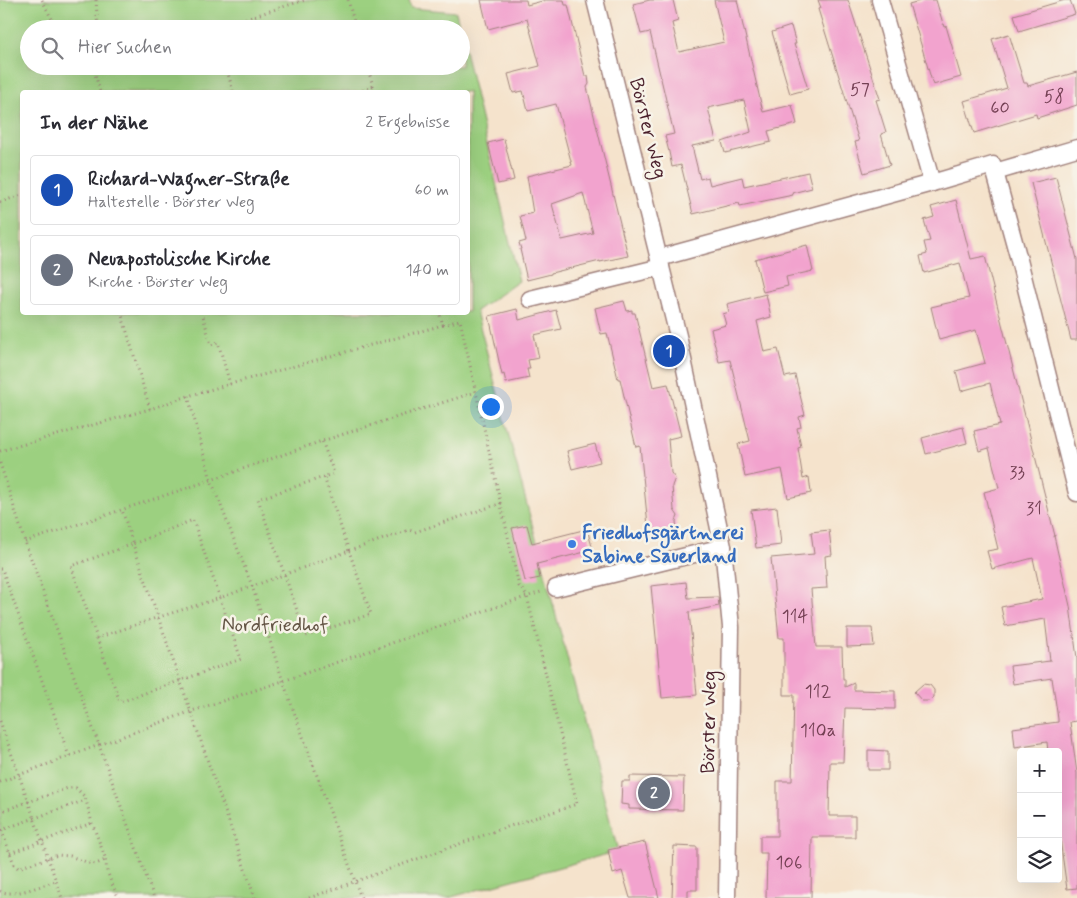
<!DOCTYPE html>
<html lang="de">
<meta charset="utf-8">
<style>
body{margin:0;font-family:Mynerve,sans-serif;background:#f7f7f7;color:#2b2b33}
.controls{position:absolute;right:15px;bottom:15px;display:grid;overflow:hidden;border-radius:5px;box-shadow:0 5px 20px #0002}
.controls button{width:45px;height:45px;display:grid;place-items:center;padding:0;border:0;border-bottom:1px solid #e1e1e2;background:#fff;color:#2b2b33;font:25px sans-serif}
.you{position:absolute;left:490px;top:406px;width:18px;height:18px;margin:-12px;border:4px solid #fff;border-radius:50%;background:#1a73e8;box-shadow:0 0 0 8px #1a73e833}
.badge{display:grid;place-items:center;width:32px;height:32px;border-radius:50%;background:#0f766e;color:#fff;font-size:16px;font-weight:700}
.pin{position:absolute;translate:-50% -50%;border:2px solid #fff;box-shadow:0 1px 5px #0006}
.list{margin:0;padding:0;list-style:none}
h2{display:flex;justify-content:space-between;align-items:center;height:65px;margin:0;padding:0 20px;font-size:21px}
h2 small{font-size:16px;font-weight:400;color:#7c7c81}
.list li{display:grid;grid-template-columns:32px 1fr auto;gap:15px;align-items:center;box-sizing:border-box;height:70px;margin:0 10px 10px;padding:0 10px;border:1px solid #e1e1e2;border-radius:5px}
.list b{display:block;font-size:19px;white-space:nowrap}
.list p{margin:0;font-size:16px;white-space:nowrap;color:#7c7c81}
.list em{font-size:16px;font-style:normal;color:#7c7c81}
.icon{flex:none;width:28px;height:28px;fill:none;stroke:currentColor;stroke-width:2;stroke-linecap:round;stroke-linejoin:round}
.map{position:relative;flex:none;width:1077px;height:898px;overflow:hidden}
.search{position:absolute;background:#fff;box-shadow:0 5px 20px #0002;left:20px;top:20px;width:450px;height:55px;display:flex;align-items:center;gap:12px;box-sizing:border-box;padding:0 18px;border-radius:28px;color:#7c7c81;font-size:19px}
.panel{position:absolute;background:#fff;box-shadow:0 5px 20px #0002;left:20px;top:90px;width:450px;height:225px;border-radius:5px}
.map>svg:first-child{display:block}
.green{fill:#9cd080;stroke:#737856;fill-rule:evenodd}
.building{fill:#f2a3ce;fill-rule:evenodd}
.lines{fill:none;stroke-linecap:round;stroke-linejoin:round}
.minor-casing{stroke:#a0817c;stroke-width:19}
.path{stroke:#a0817c;stroke-width:3;stroke-dasharray:1 4;stroke-linecap:butt}
.minor{stroke:#fff;stroke-width:16}
.shop-dot{fill:#3f7fe0;stroke:#f7f3e8;stroke-width:2}
.labels{text-anchor:middle;stroke-width:5;stroke-linejoin:round;paint-order:stroke}
.number-label{font-size:18px;fill:#744054}
.street-label{font-size:20px;fill:#4a1f2b;stroke:#f7f3e8}
.shop-label{font-size:20px;font-weight:bold;fill:#366cbe;stroke:#f7f3e8;text-anchor:start}
.park-label{font-size:20px;fill:#635444;stroke:#f7f3e8}
</style>
<div class="map">
<svg width="1077" height="898" viewBox="0 0 1077 898">
<rect width="100%" height="100%" fill="#f7f3e8"/>
<filter id="ink" filterUnits="userSpaceOnUse"><feTurbulence type="fractalNoise" baseFrequency=".02" numOctaves="2"/><feDisplacementMap in="SourceGraphic" scale="10" xChannelSelector="R" yChannelSelector="G"/><feConvolveMatrix kernelMatrix="1 2 1 2 8 2 1 2 1" color-interpolation-filters="sRGB"/></filter>
<filter id="wash" filterUnits="userSpaceOnUse"><feTurbulence type="fractalNoise" baseFrequency=".0096" numOctaves="4" result="noise"/><feDisplacementMap in="SourceGraphic" scale="20" xChannelSelector="R" yChannelSelector="G"/><feGaussianBlur stdDeviation="1.12" result="paint"/><feColorMatrix in="noise" values="0 0 0 0 0 0 0 0 0 0 0 0 0 0 0 0 0 1.4 0 .05"/><feComposite in="paint" operator="in"/></filter>
<g filter="url(#wash)">
<rect width="100%" height="100%" fill="#f5e3cc"/>
<path class="green" d="M0,0H409L411,8L456,12L460,29H29V66H461V33L519,281L476,311L618,851L448,898H0ZM22,92H468V312H22Z"/>
<g id="blocks">
<g class="building">
<path d="M481,0H526L527,5L546,0H564L565,5H568L585,76H588L589,84L587,87L628,256L600,262V261L551,273V274L527,280L520,249H521L519,243L526,241L520,216L533,213L527,176L572,165L556,104L528,111L523,91L513,93L508,74L540,66L527,19L488,29ZM583,193L593,233L562,240L552,204Z"/>
<path d="M650,0H673L678,21L672,23L679,52L724,42L714,0H737L763,112L792,105L797,124L768,131L771,142L725,153L722,142L751,132L744,100L708,108L716,141L692,146L700,179L708,177L710,185L742,177L744,186L808,172L812,188L792,193L793,195L740,206L739,203L693,214L681,165L672,167L669,152L665,136L674,134L650,32L641,34L633,4Z"/>
<path d="M818,0H848L880,99L876,100L886,132L881,134L890,165L864,173L855,142L859,141L818,9L821,8Z"/>
<path d="M923,0H936L944,27L946,26L961,77L933,85L909,4Z"/>
<path d="M1065,0H1070L1075,14L1019,31L1014,15Z"/>
<path d="M791,26L796,44H794L808,89L790,94L772,32Z"/>
<path d="M1009,34L1024,83H1027L1028,86L1077,72V105L1037,118L1036,114L974,133L964,101L1007,88L992,39Z"/>
<path d="M504,139L514,180L498,184L488,143Z"/>
<path d="M1056,177L1077,259V340H1071L1031,183Z"/>
<path d="M956,200L971,259L985,256L1055,536H1054L1070,606L1077,658V721L1070,722L1077,773V888L1067,889L1058,825V752H1048L1047,742L1015,747L1013,728L1058,722V719L1052,678L1013,684L1010,666L1050,661L1045,619L1005,626L1001,607L1042,599L1033,558L992,569L987,551L998,549L984,492L999,488L989,448L979,451L974,431L1000,425L990,383L961,391L956,371L985,363L976,330L939,340L931,307L969,298L960,263L924,273L920,256L927,254L924,242L930,241L924,220L934,217L931,207Z"/>
<path d="M807,245L813,271L786,277L788,286L763,292L755,259Z"/>
<path d="M766,294L771,317L757,321L764,352L778,349L785,377L795,375L805,415L799,417L801,427L797,428L801,447L798,448L803,479L809,477L811,493L788,498L782,469L745,477L738,444L750,441L730,360L719,362L711,329L726,325L723,314L729,312L727,304Z"/>
<path d="M624,301L627,311L632,310V313H635L653,387L668,384L681,436L668,439L671,473L675,478L672,486L674,510L678,516L676,521L677,533L649,536L640,446L636,447L620,379H618L607,333L601,334L595,308Z"/>
<path d="M517,309L519,320L556,310L561,329L534,335L539,358L528,360L530,369H527L529,378L506,383L504,374L502,375L489,316Z"/>
<path d="M963,427L967,443L926,454L922,438Z"/>
<path d="M595,444L600,462L572,469L567,451Z"/>
<path d="M777,507L781,545L756,548L751,510Z"/>
<path d="M527,525L532,543L587,529L593,550L537,564L540,578L525,581L512,528Z"/>
<path d="M829,530L832,555L825,556L827,588L811,589L816,647H842L843,679H845V687L854,683V690L895,691V709L845,708L843,762H830L829,816H855V837H812L811,898H766L767,853H760V836H777V781H792L794,695H784V638H779L771,558L814,554L811,532Z"/>
<path d="M686,582L688,598L718,597L719,606L689,612L697,695L662,698L651,586Z"/>
<path d="M847,628H872L874,646L847,647Z"/>
<path d="M923,684L930,685L934,690V697L929,701H922L914,692Z"/>
<path d="M868,750L888,751V770H868Z"/>
<path d="M630,776L684,777L683,810L629,809V805L621,804L622,781H630Z"/>
<path d="M645,842L659,898H630L622,871L613,874L608,850Z"/>
<path d="M674,846L697,847V890H688V898H672Z"/>
</g>
</g>
</g>
<g filter="url(#ink)">
<use href="#blocks" fill-opacity="0" stroke="#a0817c" stroke-width="1"/>
<g class="lines">
<g class="minor-casing">
<g id="minor">
<path d="M595,0L678,336L723,547L731,627L727,898"/>
<path d="M880,0L932,183"/>
<path d="M995,172L1077,148"/>
<path d="M659,258L932,183L993,165L1018,256L1077,493"/>
<path d="M530,299L661,267"/>
<path d="M556,588L723,547"/>
</g>
</g>
<g class="path">
<path d="M42,0L57,29"/>
<path d="M96,0L98,29"/>
<path d="M348,0L356,29"/>
<path d="M212,29L305,0"/>
<path d="M93,66L100,92"/>
<path d="M226,66L233,92"/>
<path d="M367,66L375,92"/>
<path d="M358,92L373,87"/>
<path d="M0,202L22,195"/>
<path d="M121,312L150,409L188,396L230,384L443,325"/>
<path d="M202,312L211,345L218,342L230,384"/>
<path d="M188,396L211,480L252,586L283,681L361,898"/>
<path d="M0,451L150,409"/>
<path d="M0,463L25,542L99,745L192,711L283,681L472,615L541,592"/>
<path d="M324,477L258,499L306,636L371,614L349,551L409,530L415,532L502,503"/>
<path d="M25,542L211,480L322,441L476,392"/>
<path d="M0,569H2L69,756"/>
<path d="M97,638L120,702L241,659L220,598L159,617L97,638L71,566L133,544L122,510"/>
<path d="M0,721L62,898"/>
<path d="M0,782L99,745L154,898"/>
<path d="M0,813L5,810L68,788H76L84,796L86,800L92,823L105,857L107,871L112,884L119,898"/>
<path d="M0,826L14,864L18,868L58,855L70,856L89,863L96,864L105,860"/>
<path d="M1,830L86,800"/>
<path d="M10,853L92,823"/>
<path d="M0,891C13,898 42,885 56,881"/>
<path d="M255,898L133,544L193,520L220,598L349,551L324,477L334,473L322,441"/>
<path d="M309,898L501,829L577,804L527,596L519,586L460,320L443,325L439,312"/>
</g>
<use href="#minor" class="minor"/>
</g>
</g>
<circle class="shop-dot" cx="572" cy="544" r="5"/>
<g class="labels">
<g class="number-label">
<text x="860" y="95">57</text>
<text x="1054" y="102">58</text>
<text x="1000" y="113">60</text>
<text x="1017" y="478">33</text>
<text x="1034" y="514">31</text>
<text x="795" y="622">114</text>
<text x="818" y="697">112</text>
<text x="818" y="736">110a</text>
<text x="789" y="868">106</text>
</g>
<g class="street-label">
<text transform="translate(649 128) rotate(76)" y="7">Börster Weg</text>
<text transform="translate(708 722) rotate(-89)" y="7">Börster Weg</text>
</g>
<g class="shop-label">
<text x="582" y="539">Friedhofsgärtnerei<tspan x="582" dy="23">Sabine Sauerland</tspan></text>
</g>
<g class="park-label">
<text x="275" y="631">Nordfriedhof</text>
</g>
</g>
</svg>
<div class="controls">
<button>+</button>
<button>−</button>
<button><svg class="icon" aria-label="layers" viewBox="0 0 24 24"><path d="M12 4l9 5-9 5-9-5zM3 14l9 5 9-5"/></svg></button>
</div>
<div class="you"></div>
<div class="pin badge" style="left:669px;top:351px;background:#1a4fb4">1</div>
<div class="pin badge" style="left:654px;top:793px;background:#6b7280">2</div>
<div class="search"><svg class="icon" aria-label="search" viewBox="0 0 24 24"><circle cx="10" cy="10" r="6"/><path d="M15 15l6 6"/></svg>Hier suchen</div>
<section class="panel">
<h2>In der Nähe<small>2 Ergebnisse</small></h2>
<ul class="list">
<li><span class="badge" style="background:#1a4fb4">1</span><div><b>Richard-Wagner-Straße</b><p>Haltestelle · Börster Weg</p></div><em>60 m</em></li>
<li><span class="badge" style="background:#6b7280">2</span><div><b>Neuapostolische Kirche</b><p>Kirche · Börster Weg</p></div><em>140 m</em></li>
</ul>
</section>
</div>
